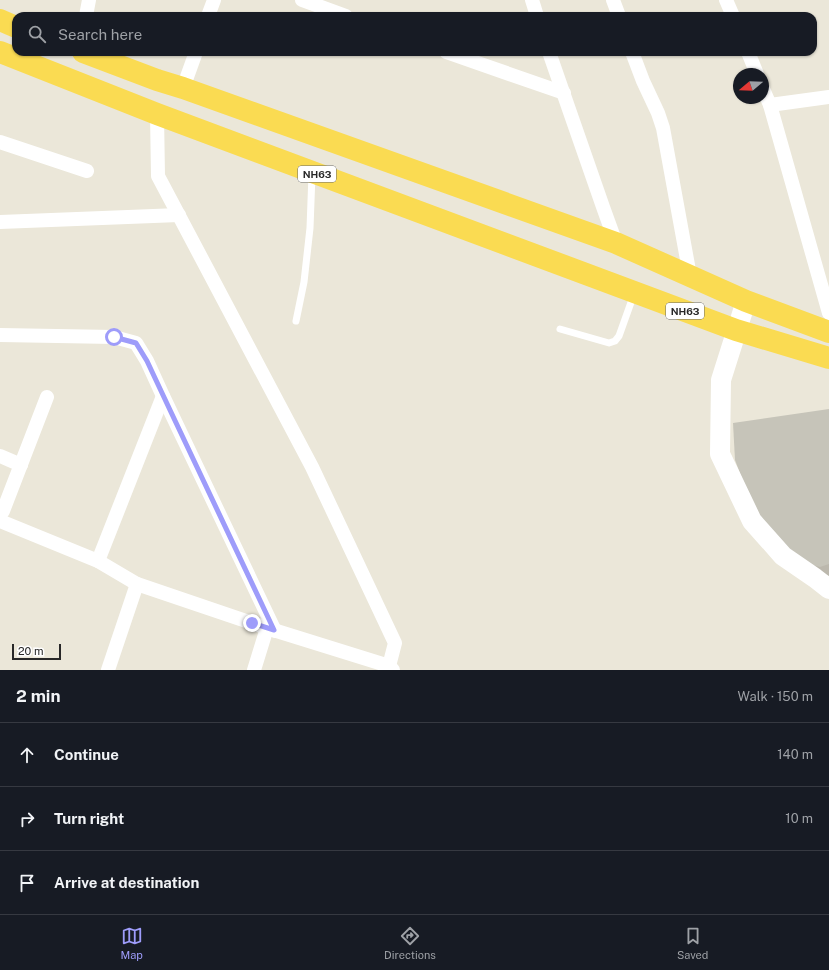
<!DOCTYPE html>
<meta charset="utf-8">
<style>
body{margin:0;font-family:"Public Sans",sans-serif;background:#242831;color:#f1f3f6}
.compass{position:absolute;left:733px;top:68px;width:36px;height:36px;border-radius:50%;background:#171b24;box-shadow:0 1px 3px #0004;rotate:251deg}
.scale{position:absolute;left:12px;bottom:10px;width:49px;box-sizing:border-box;padding-left:4px;border:2px solid #282828;border-top:0;font-size:11px;line-height:14px;white-space:nowrap;color:#282828;-webkit-text-stroke:3px #fff;paint-order:stroke}
.stop{position:absolute;width:12px;height:12px;margin:-9px;border:3px solid #9e9cfa;border-radius:50%;background:#fff}
.stop.end{background:#9e9cfa;border-color:#fff;box-shadow:0 1px 4px #0008}
.list{margin:0;padding:0;list-style:none}
h2{display:flex;justify-content:space-between;align-items:center;height:52px;margin:0;padding:0 16px;font-size:17px}
h2 small{font-size:13px;font-weight:400;color:#9ea1a6}
.list li{display:grid;grid-template-columns:26px 1fr auto;gap:12px;align-items:center;box-sizing:border-box;height:64px;padding:0 16px;border-top:1px solid #363941}
.list b{display:block;font-size:15px;white-space:nowrap}
.list em{font-size:13px;font-style:normal;color:#9ea1a6}
.icon{flex:none;width:22px;height:22px;fill:none;stroke:currentColor;stroke-width:2;stroke-linecap:round;stroke-linejoin:round}
.map{position:relative;flex:none;width:829px;height:670px;overflow:hidden}
.search{position:absolute;background:#171b24;box-shadow:0 1px 3px #0004;left:12px;right:12px;top:12px;height:44px;display:flex;align-items:center;gap:10px;box-sizing:border-box;padding:0 14px;border-radius:12px;color:#9ea1a6;font-size:15px}
.sheet{height:244px;background:#171b24}
nav{display:flex;justify-content:space-around;align-items:center;box-sizing:border-box;height:56px;border-top:1px solid #363941;background:#171b24;font-size:11px;color:#9ea1a6}
nav a{display:grid;justify-items:center;gap:2px}
nav .on{color:#9e9cfa}
.map>svg:first-child{display:block}
.shadow{fill:#0003}
.building{fill:#c6c4b9}
.lines{fill:none;stroke-linecap:round;stroke-linejoin:round}
.service{stroke:#fff;stroke-width:7}
.minor{stroke:#fff;stroke-width:14}
.secondary{stroke:#fff;stroke-width:20}
.trunk{stroke:#fadb52;stroke-width:22}
.route{stroke:#9e9cfa;stroke-width:5}
.labels{text-anchor:middle;stroke-width:3;stroke-linejoin:round;paint-order:stroke}
.shield{fill:#fff;stroke:#686868;stroke-width:1}
.shield-label{font-size:10px;font-weight:bold;fill:#282828}
</style>
<div class="map">
<svg width="829" height="670" viewBox="0 0 829 670">
<rect width="100%" height="100%" fill="#ebe7d9"/>
<path class="shadow" d="M829,410V576L799,568Z"/>
<path class="building" d="M829,409V564L820,567L789,559L760,527L735,460L733,423Z"/>
<g class="lines">
<g class="service">
<path d="M296,321L304,282L310,228L312,174"/>
<path d="M560,329L609,343L615,341L619,336L634,294"/>
</g>
<g class="minor">
<path d="M302,0L346,16"/>
<path d="M532,0L537,16"/>
<path d="M613,0L619,16"/>
<path d="M726,0L733,16"/>
<path d="M86,16L89,0"/>
<path d="M208,16L214,0"/>
<path d="M446,52L564,93"/>
<path d="M549,52L603,207L616,243"/>
<path d="M632,52L643,81L658,113L663,128L690,276"/>
<path d="M748,52L757,74"/>
<path d="M183,88L196,52"/>
<path d="M763,89L770,105L829,313"/>
<path d="M770,105L829,97"/>
<path d="M157,114L158,176L312,467L395,643L388,670"/>
<path d="M0,142L87,171"/>
<path d="M0,222L179,215"/>
<path d="M0,335L114,337L136,343L147,361L163,396L275,631"/>
<path d="M0,456L21,465"/>
<path d="M0,515L3,511L47,397"/>
<path d="M0,521L98,561L137,584L267,628L254,670"/>
<path d="M98,561L163,396"/>
<path d="M267,628L389,666L393,670"/>
<path d="M108,670L137,584"/>
</g>
<path class="secondary" d="M746,301L721,380L720,454L752,521L783,556L815,578L829,589"/>
<g class="trunk">
<path d="M0,20L16,27"/>
<path d="M0,52L157,114L736,330L829,358"/>
<path d="M83,52L157,80L183,88L616,243L746,301L829,332"/>
</g>
</g>
<g class="lines">
<path class="route" d="M114,337L136,343L147,361L170,410L274,630L252,623"/>
</g>
<g class="labels">
<g class="shield">
<rect x="298" y="166" width="38" height="16" rx="3"/>
<rect x="666" y="303" width="38" height="16" rx="3"/>
</g>
<g class="shield-label">
<text x="317" y="178">NH63</text>
<text x="685" y="315">NH63</text>
</g>
</g>
</svg>
<svg class="compass" viewBox="-18 -18 36 36"><path d="M0-13l5 13h-10z" fill="#e53935"/><path d="M0 13l5-13h-10z" fill="#9ea1a6"/></svg>
<div class="scale">20 m</div>
<div class="stop" style="left:114px;top:337px"></div>
<div class="stop end" style="left:252px;top:623px"></div>
<div class="search"><svg class="icon" aria-label="search" viewBox="0 0 24 24"><circle cx="10" cy="10" r="6"/><path d="M15 15l6 6"/></svg>Search here</div>
</div>
<section class="sheet">
<h2>2 min<small>Walk · 150 m</small></h2>
<ul class="list">
<li><svg class="icon" aria-label="ahead" viewBox="0 0 24 24"><path d="M12 20V5M6 11l6-6 6 6"/></svg><div><b>Continue</b></div><em>140 m</em></li>
<li><svg class="icon" aria-label="right" viewBox="0 0 24 24"><path d="M7 20v-9h11M14 6l5 5-5 5"/></svg><div><b>Turn right</b></div><em>10 m</em></li>
<li><svg class="icon" aria-label="arrive" viewBox="0 0 24 24"><path d="M6 21V4h12l-3 4 3 4H6"/></svg><div><b>Arrive at destination</b></div></li>
</ul>
</section>
<nav>
<a class="on"><svg class="icon" aria-label="map" viewBox="0 0 24 24"><path d="M3 6l6-2 6 2 6-2v14l-6 2-6-2-6 2zM9 4v14M15 6v14"/></svg>Map</a>
<a><svg class="icon" aria-label="directions" viewBox="0 0 24 24"><path d="M12 3l9 9-9 9-9-9zM9 14v-3h6M13 9l2 2-2 2"/></svg>Directions</a>
<a><svg class="icon" aria-label="saved" viewBox="0 0 24 24"><path d="M7 4h10v16l-5-4-5 4z"/></svg>Saved</a>
</nav>
